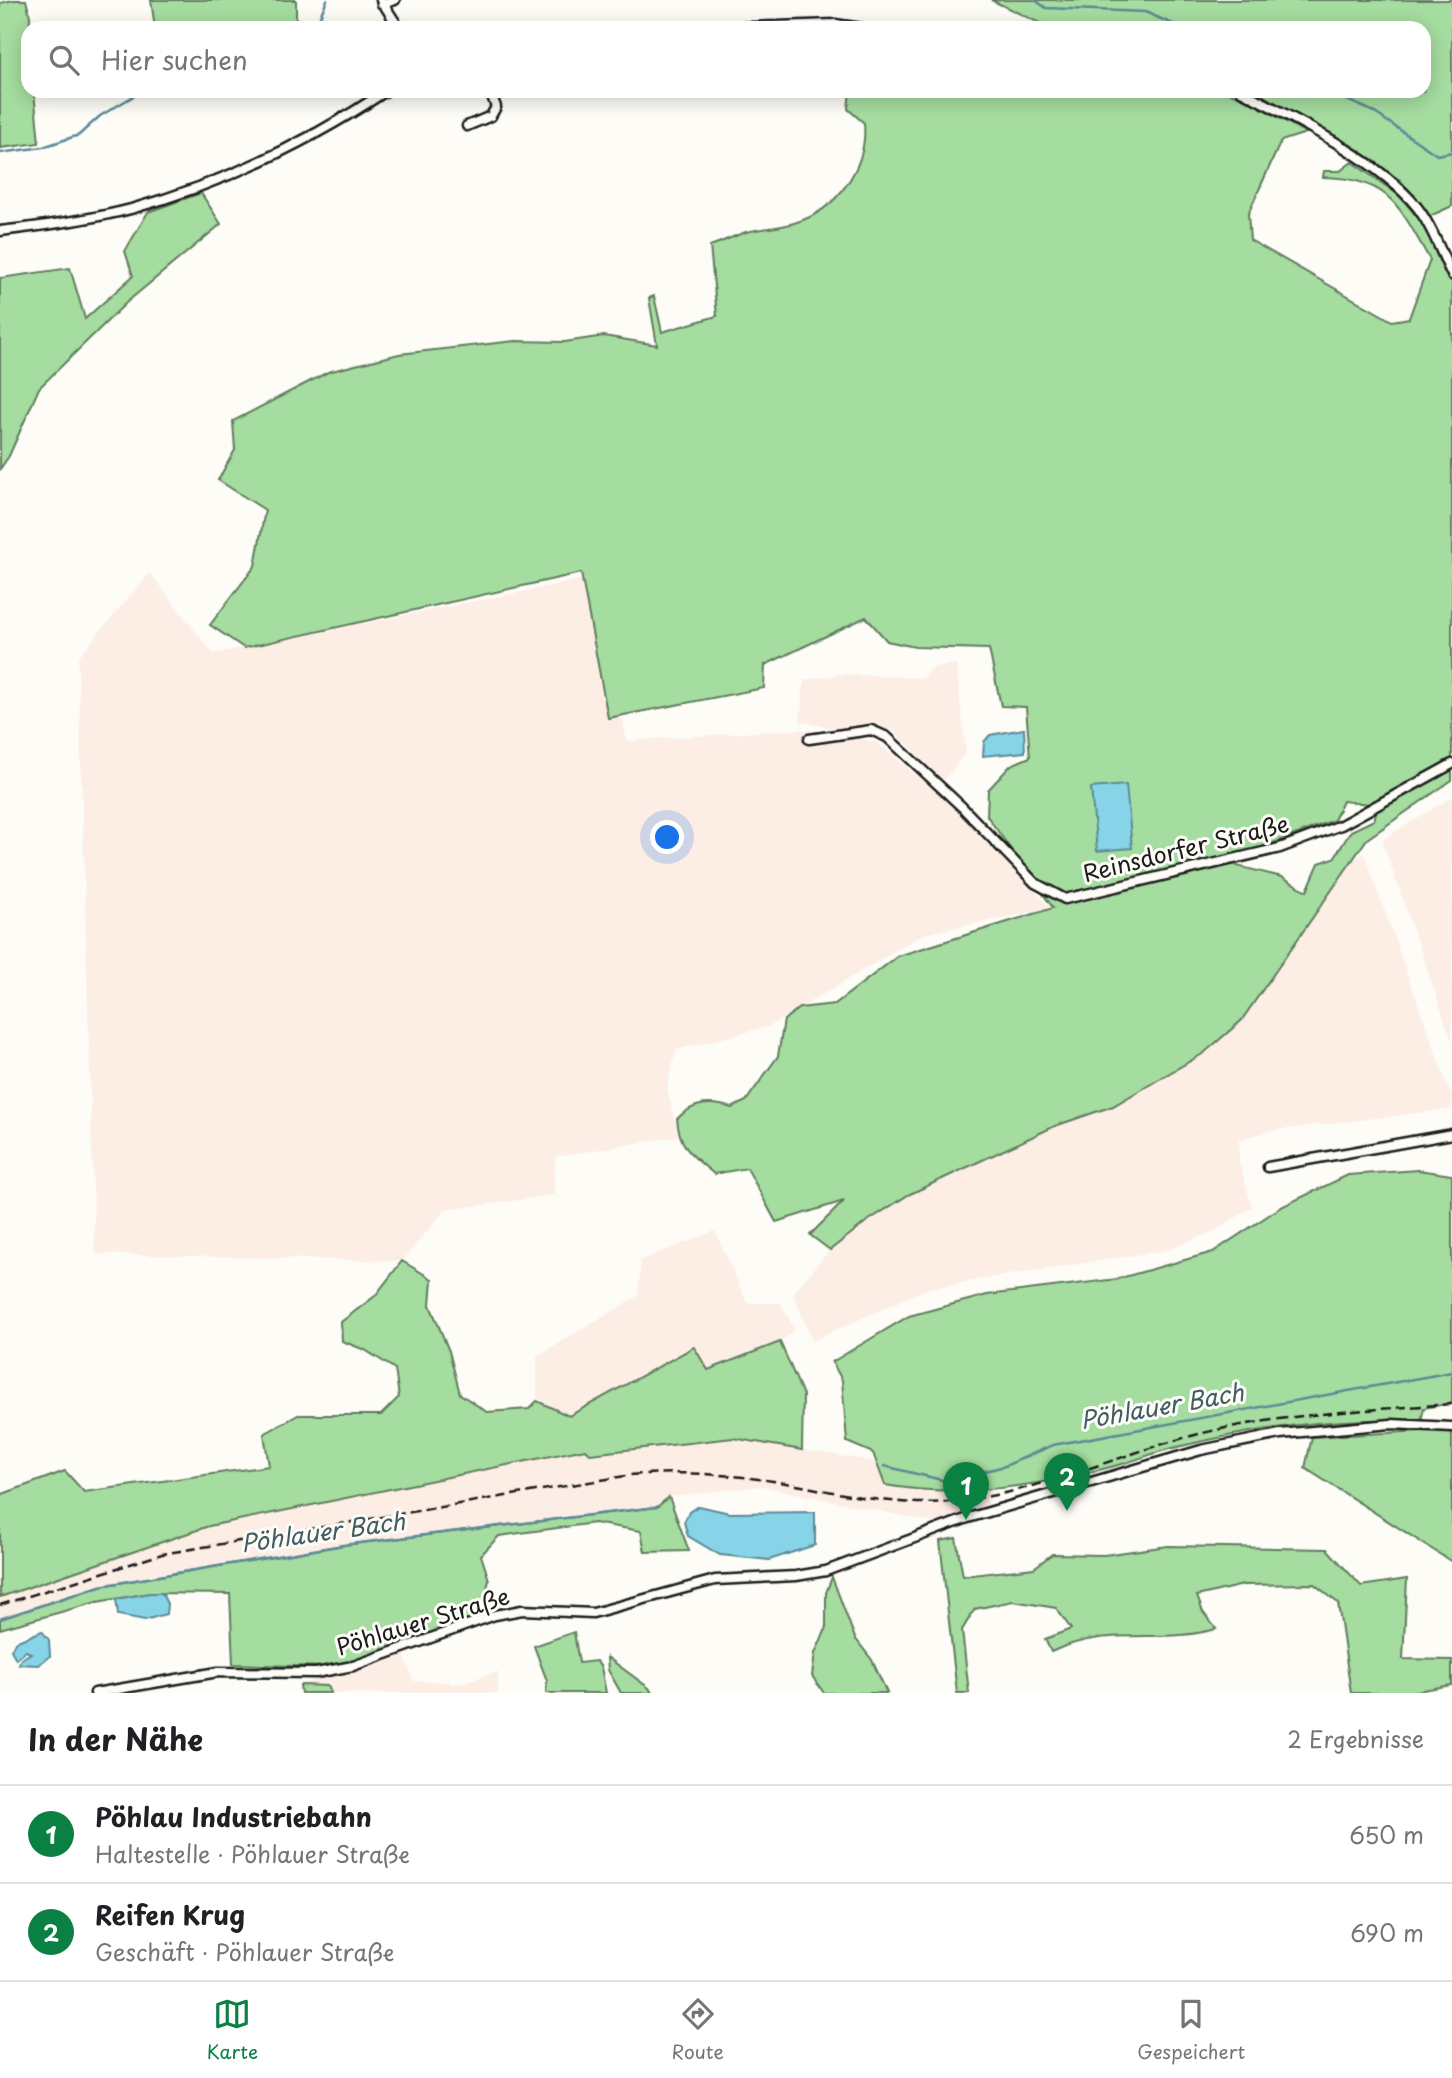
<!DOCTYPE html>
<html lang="de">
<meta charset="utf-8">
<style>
body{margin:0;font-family:"Playpen Sans",sans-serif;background:#f6f6f6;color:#202124}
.you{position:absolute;left:668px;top:838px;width:24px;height:24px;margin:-18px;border:5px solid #fff;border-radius:50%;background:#1a73e8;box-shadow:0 0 0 10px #1a73e833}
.badge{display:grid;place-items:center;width:46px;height:46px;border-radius:50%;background:#0b8043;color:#fff;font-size:23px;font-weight:700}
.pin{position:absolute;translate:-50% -58px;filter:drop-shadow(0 2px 4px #0008)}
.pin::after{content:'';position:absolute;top:37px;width:24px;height:21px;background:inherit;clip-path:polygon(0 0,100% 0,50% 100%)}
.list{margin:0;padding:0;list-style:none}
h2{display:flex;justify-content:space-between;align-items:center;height:91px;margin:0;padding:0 28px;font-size:30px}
h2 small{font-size:23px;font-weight:400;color:#757577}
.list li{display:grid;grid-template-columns:46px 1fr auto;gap:21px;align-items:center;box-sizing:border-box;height:98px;padding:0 28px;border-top:2px solid #e0e0e0}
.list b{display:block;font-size:26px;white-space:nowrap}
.list p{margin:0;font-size:23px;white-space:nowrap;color:#757577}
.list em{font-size:23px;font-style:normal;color:#757577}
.icon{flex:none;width:38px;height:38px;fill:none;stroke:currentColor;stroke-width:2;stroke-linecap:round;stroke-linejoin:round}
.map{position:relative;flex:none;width:1452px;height:1693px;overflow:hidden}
.search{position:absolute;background:#fff;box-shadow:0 4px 18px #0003;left:21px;right:21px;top:21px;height:77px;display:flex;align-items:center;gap:18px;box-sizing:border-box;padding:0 24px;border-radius:21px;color:#757577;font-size:26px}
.sheet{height:287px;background:#fff}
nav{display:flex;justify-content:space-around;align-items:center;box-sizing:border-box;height:98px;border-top:2px solid #e0e0e0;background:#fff;font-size:19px;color:#757577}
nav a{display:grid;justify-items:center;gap:4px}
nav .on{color:#0b8043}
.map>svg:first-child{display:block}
.built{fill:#fcede5}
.green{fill:#a5dc9f;stroke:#607c5e;stroke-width:2;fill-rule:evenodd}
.water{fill:#87d3e7;stroke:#5c8a96;stroke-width:2}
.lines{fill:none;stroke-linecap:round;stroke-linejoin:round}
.stream{stroke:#5c8a96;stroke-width:2.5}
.minor-casing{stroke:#1c1c1c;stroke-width:13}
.minor{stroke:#fdfcf7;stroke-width:8}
.rail{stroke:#1c1c1c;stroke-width:2.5;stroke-dasharray:10 5;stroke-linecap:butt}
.labels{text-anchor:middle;stroke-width:6;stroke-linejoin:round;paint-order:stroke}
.street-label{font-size:23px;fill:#1c1c1c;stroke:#fdfcf7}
.water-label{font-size:24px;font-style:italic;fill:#415c63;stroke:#fdfcf7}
</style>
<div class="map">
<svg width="1452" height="1693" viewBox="0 0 1452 1693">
<rect width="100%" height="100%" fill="#fdfcf7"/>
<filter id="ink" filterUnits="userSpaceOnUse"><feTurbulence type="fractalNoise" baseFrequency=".0143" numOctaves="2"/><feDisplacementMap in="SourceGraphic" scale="14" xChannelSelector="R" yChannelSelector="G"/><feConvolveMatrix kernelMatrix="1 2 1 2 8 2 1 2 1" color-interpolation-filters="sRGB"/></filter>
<g filter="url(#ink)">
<g class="built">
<path d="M150,573L213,654L595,577L627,741L800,729L876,742L971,821L1050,908L923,934L770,1026L676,1050L667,1087L678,1136L555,1157L554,1195L445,1210L402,1261L95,1254L78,657Z"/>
<path d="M956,664L966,753L944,780L892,730L870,725L835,729L800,721L804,680L843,674L923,678L933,667Z"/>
<path d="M1452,797V1041L1382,840Z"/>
<path d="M1364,854L1452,1098V1109L1275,1130L1239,1139V1162L1252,1207L1214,1231L1166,1250L928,1288L812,1341L793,1293L830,1250L866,1222L908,1195L1055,1126L1113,1106L1204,1053L1241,1021L1353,858Z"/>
<path d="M715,1231L747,1303H780L795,1330L780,1342L708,1370L694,1347L569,1416L537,1401V1356L638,1296L641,1260Z"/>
<path d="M733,1438L876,1462L885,1485L919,1491H987L988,1508L937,1523L761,1486L669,1497L657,1507L344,1545L100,1586L0,1619V1597L209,1526L585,1449L590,1454Z"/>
<path d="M403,1652L414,1681L448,1682L453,1685L498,1672V1693H331L328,1686L300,1685Z"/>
</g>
<g class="green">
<path d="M13,0H26L30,16L28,91H34L39,143L0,148V3Z"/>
<path d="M151,0H296V28H155Z"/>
<path d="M991,0H1452V206L1430,216L1400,180L1253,91H1424V28H1050Z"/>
<path d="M850,91H1224L1242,97L1306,133L1281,141L1248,214L1250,240L1392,321L1409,318L1430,260C1400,208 1391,178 1323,177L1324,171H1340L1352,162L1400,196L1422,223L1452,279V780L1367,839L1241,1021L1204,1053L1113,1106L1055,1126L908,1195L866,1222L830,1250L810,1235L844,1201L776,1222L747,1168L714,1174C692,1156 679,1147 677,1119C693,1102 711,1101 732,1108L746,1101L778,1056L784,1020L799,1008L835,1004L898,956L1053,908L987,816L988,790L1011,765L1030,757L1026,707L1001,706L989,649L915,647L887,641L866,617L765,665L764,688L608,718L581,573L244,648L210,625L255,566L265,510L218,480L235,450L233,421L328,372L399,354L515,341L565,342L604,336L657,345L649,298L654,296L662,332L717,316L710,246C722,242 734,236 746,232C761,228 779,228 794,223C837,211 868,166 864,123L848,109ZM1343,801L1378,805L1374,820L1351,831L1334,858L1319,863L1307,891L1282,877L1237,866L1234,858L1334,820Z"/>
<path d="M201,193L221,224L127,302L39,388L9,456L0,469V278L70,268L85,319L133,276L125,251L148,212Z"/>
<path d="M1418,1170L1452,1175V1403L1424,1408L1421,1421C1336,1416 1255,1428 1173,1448C1156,1452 1139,1459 1122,1464C1045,1485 964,1499 885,1485L873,1453L847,1442L842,1380L832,1362L909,1316L987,1295L1117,1279L1213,1252L1281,1207L1348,1175Z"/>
<path d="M402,1261L432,1279L430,1305L449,1351L460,1394L487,1412L529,1409L537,1401L569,1416L694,1347L708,1370L780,1342L803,1395L802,1450L733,1438L590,1454L585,1449L209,1526L0,1597V1495L65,1471L84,1492L269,1466L264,1434L298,1415H381L399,1397L395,1369L365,1350L342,1341L341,1322L375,1296Z"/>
<path d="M1442,1430L1452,1431V1562L1305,1468L1312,1437Z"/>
<path d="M669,1497L689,1551L645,1552L641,1531L594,1523L499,1536L481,1555L489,1580L480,1616L351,1663L327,1667L233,1664L230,1594L150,1593L97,1602L0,1629V1619L100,1586L344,1545L657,1507Z"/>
<path d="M956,1538L963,1576L1034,1568L1052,1554L1104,1555L1168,1546L1327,1549L1361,1586L1407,1579L1403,1659L1452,1660V1685L1406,1693H1351L1338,1603L1314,1584L1243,1585L1197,1596L1203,1612L1216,1629C1160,1645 1109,1624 1051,1652L1045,1639L1071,1629L1056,1608L1013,1601L975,1609L962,1630L969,1693H957L940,1541Z"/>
<path d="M832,1577L855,1638L872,1660L887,1693H824L812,1676L815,1653L826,1629V1593Z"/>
<path d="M574,1632L579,1663L596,1661L601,1667L606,1693H546L547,1681L534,1646Z"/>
<path d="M607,1657L649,1688L652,1693H621L608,1670Z"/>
<path d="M300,1685L328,1686L331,1693H301Z"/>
</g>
<g class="water">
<path d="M1024,729L1025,752L983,756L984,742L990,735Z"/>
<path d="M1126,785L1132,848L1097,851L1091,788Z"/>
<path d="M698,1506L730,1513L815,1512V1545L769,1560L720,1555L688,1536L684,1522L689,1512Z"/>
<path d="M150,1593H162L167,1604L166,1614L145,1620L118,1615L116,1599Z"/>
<path d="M42,1631L49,1640L50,1656L38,1665L19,1664L21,1659L31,1653L25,1651L16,1659L11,1650L15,1642Z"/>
</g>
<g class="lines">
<g class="stream">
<path d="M1035,0L1046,8L1145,12L1182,28"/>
<path d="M315,28L327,0"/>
<path d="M1327,91L1372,111L1437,155L1452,152"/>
<path d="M0,153L43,147L79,135L100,116L142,91"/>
<path d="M884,1466L946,1481L1005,1466L1053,1445L1452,1372"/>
<path d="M0,1619L100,1586L343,1545L657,1507"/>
</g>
<g class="minor-casing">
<g id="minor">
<path d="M381,0L399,28"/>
<path d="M382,4L395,0"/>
<path d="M719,28L835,24L862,28"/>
<path d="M1241,91C1295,119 1380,161 1417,207C1432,226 1441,253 1452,275"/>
<path d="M467,126L491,116L496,107L490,91"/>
<path d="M0,231C43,226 89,220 131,209C221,184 309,142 386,91"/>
<path d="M809,739L871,730L887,737L962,807L1035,883L1065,899L1280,848L1341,825L1452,764"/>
<path d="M1268,1167L1452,1134"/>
<path d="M95,1693L218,1672L316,1673L353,1666L495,1615L522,1610L593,1613L715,1580L796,1576L826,1571L968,1518L1201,1450L1280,1434L1391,1424L1452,1427"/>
</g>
</g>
<use href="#minor" class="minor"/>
<path class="rail" d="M0,1605L162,1554L631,1475C679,1471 726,1474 773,1481C831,1490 887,1507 946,1502C1031,1496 1113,1456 1195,1435C1278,1414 1367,1410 1452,1404"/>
</g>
</g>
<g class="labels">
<g class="street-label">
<text transform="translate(1186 849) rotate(-14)" y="8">Reinsdorfer Straße</text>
<text transform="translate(423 1622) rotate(-17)" y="8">Pöhlauer Straße</text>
</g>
<g class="water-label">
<text transform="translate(1162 1407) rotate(-10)" y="8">Pöhlauer Bach</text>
<text transform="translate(323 1533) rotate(-8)" y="8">Pöhlauer Bach</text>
</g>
</g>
</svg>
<div class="you"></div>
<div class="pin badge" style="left:966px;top:1520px">1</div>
<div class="pin badge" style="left:1067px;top:1511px">2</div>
<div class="search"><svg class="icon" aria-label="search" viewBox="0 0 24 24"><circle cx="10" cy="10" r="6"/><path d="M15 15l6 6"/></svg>Hier suchen</div>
</div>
<section class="sheet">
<h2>In der Nähe<small>2 Ergebnisse</small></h2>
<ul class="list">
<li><span class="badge">1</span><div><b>Pöhlau Industriebahn</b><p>Haltestelle · Pöhlauer Straße</p></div><em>650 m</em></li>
<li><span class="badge">2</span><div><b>Reifen Krug</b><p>Geschäft · Pöhlauer Straße</p></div><em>690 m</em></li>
</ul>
</section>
<nav>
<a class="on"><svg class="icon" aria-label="map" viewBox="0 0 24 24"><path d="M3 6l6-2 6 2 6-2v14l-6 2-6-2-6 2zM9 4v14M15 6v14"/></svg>Karte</a>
<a><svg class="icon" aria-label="directions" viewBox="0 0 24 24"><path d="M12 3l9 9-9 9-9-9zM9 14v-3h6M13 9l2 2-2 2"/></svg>Route</a>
<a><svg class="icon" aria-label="saved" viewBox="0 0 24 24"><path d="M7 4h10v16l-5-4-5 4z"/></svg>Gespeichert</a>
</nav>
